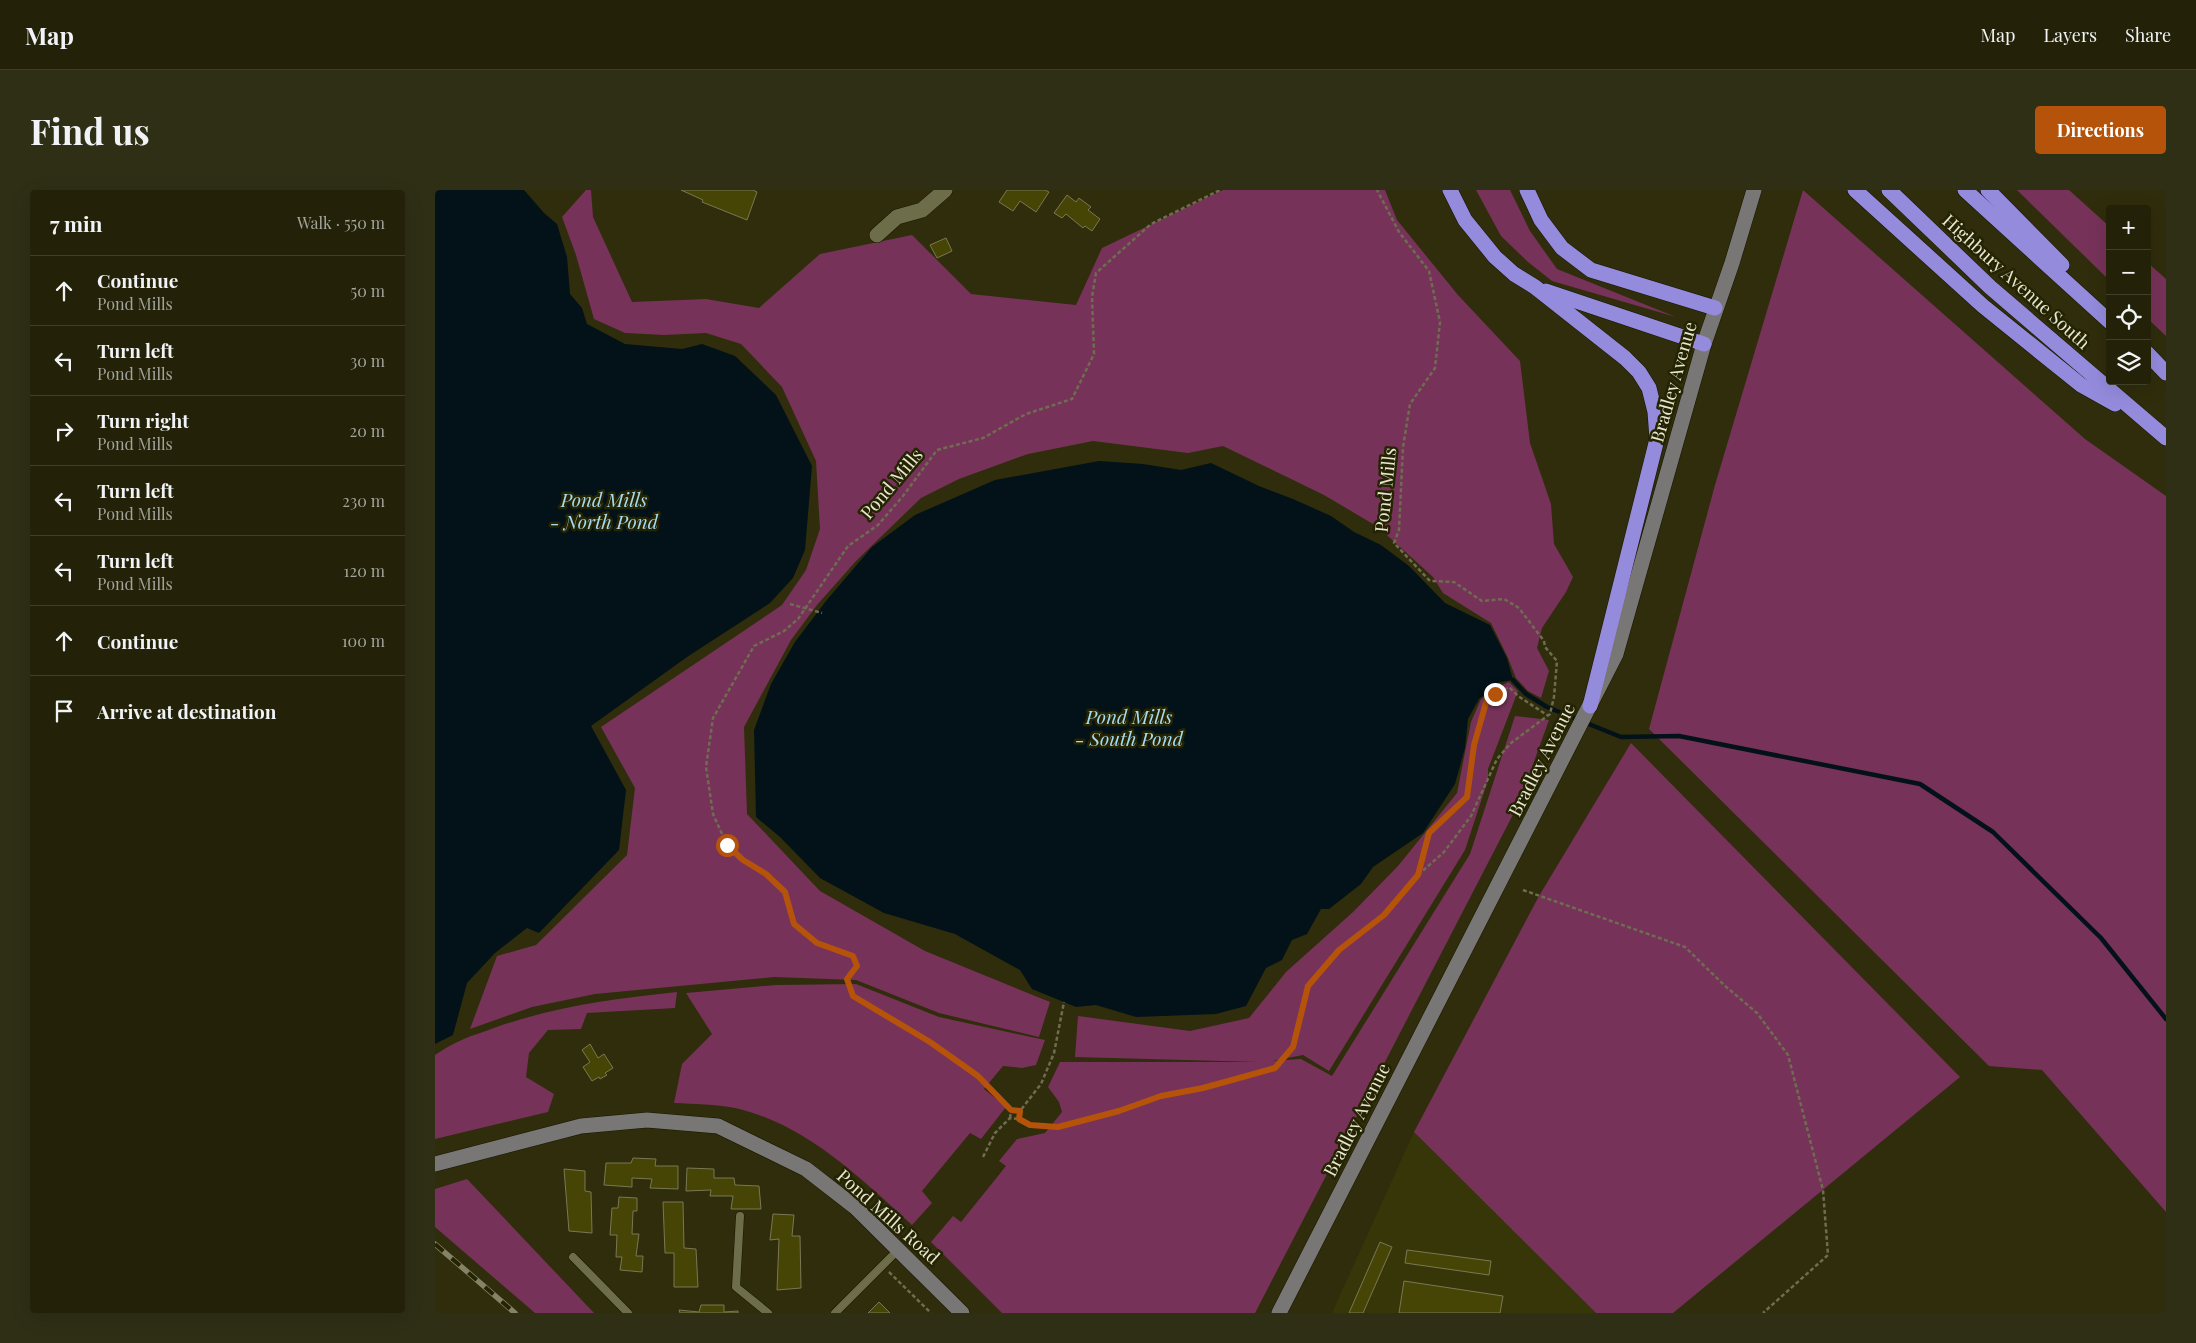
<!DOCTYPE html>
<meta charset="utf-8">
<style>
body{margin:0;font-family:"Playfair Display",serif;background:#2f2f16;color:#f1f3f6}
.controls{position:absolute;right:15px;top:15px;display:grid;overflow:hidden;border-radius:5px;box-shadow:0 5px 20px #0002}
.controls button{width:45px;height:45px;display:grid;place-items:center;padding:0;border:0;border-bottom:1px solid #403f29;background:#232208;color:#f1f3f6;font:25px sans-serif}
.stop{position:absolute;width:15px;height:15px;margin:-11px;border:4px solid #b45309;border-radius:50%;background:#fff}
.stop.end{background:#b45309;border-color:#fff;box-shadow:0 1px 5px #0008}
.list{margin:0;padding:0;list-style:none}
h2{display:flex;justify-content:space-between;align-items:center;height:65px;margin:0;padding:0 20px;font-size:21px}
h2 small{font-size:16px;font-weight:400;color:#a3a49c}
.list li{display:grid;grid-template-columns:32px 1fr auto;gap:15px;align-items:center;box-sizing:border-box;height:70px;padding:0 20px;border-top:1px solid #403f29}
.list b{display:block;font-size:19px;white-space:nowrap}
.list p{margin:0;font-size:16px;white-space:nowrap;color:#a3a49c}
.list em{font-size:16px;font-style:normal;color:#a3a49c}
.icon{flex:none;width:28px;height:28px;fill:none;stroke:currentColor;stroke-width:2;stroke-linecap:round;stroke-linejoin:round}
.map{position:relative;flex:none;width:1731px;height:1123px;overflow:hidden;border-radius:5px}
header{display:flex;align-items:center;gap:30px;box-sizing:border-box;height:70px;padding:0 25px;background:#232208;border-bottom:1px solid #403f29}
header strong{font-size:24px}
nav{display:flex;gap:28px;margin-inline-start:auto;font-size:18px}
.intro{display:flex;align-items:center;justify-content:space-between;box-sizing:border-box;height:120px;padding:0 30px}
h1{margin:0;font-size:35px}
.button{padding:12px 22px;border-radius:5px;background:#b45309;color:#fff;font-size:18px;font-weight:700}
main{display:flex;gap:30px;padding:0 30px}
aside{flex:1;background:#232208;border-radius:5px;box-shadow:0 5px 20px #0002}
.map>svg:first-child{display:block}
.built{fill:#373609}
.green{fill:#773259}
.water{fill:#031219}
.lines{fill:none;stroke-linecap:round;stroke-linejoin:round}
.stream{stroke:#031219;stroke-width:4.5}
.building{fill:#474506;stroke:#797855}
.lane-casing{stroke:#161500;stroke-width:9}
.street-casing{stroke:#161500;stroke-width:16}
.secondary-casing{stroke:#161500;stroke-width:16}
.highway-casing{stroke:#161500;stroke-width:16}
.path{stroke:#6e6d50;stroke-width:2.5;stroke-dasharray:4 2.5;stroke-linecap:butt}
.lane{stroke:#6d6d4a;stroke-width:8}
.street{stroke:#6d6d4a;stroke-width:15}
.secondary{stroke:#797676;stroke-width:15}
.highway{stroke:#948bdd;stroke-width:15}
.rail-casing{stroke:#848368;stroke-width:5.5}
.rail{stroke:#252402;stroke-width:4;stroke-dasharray:11;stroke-linecap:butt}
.route{stroke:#b45309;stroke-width:6}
.labels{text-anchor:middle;stroke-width:5;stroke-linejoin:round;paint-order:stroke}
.street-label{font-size:18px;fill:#e7e7d4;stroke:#252402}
.water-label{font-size:19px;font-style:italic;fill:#a5dbf3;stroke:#252402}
</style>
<header>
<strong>Map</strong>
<nav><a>Map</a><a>Layers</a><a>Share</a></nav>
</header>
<div class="intro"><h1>Find us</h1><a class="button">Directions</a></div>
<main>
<aside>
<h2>7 min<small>Walk · 550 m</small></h2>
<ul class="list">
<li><svg class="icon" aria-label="ahead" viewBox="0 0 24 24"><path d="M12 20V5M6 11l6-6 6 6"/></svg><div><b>Continue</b><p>Pond Mills</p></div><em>50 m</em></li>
<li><svg class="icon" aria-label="left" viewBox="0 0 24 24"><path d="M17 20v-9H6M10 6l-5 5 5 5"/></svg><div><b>Turn left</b><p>Pond Mills</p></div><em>30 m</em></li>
<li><svg class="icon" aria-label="right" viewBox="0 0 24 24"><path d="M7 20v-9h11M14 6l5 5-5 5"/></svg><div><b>Turn right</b><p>Pond Mills</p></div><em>20 m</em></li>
<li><svg class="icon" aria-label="left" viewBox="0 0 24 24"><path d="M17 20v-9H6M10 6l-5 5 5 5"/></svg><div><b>Turn left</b><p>Pond Mills</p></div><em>230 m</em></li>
<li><svg class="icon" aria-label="left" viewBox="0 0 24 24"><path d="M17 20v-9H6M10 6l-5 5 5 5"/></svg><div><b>Turn left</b><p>Pond Mills</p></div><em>120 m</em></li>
<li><svg class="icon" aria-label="ahead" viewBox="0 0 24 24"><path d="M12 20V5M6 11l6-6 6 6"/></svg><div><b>Continue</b></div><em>100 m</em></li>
<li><svg class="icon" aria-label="arrive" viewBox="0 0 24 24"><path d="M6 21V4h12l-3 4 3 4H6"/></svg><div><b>Arrive at destination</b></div></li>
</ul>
</aside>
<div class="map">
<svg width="1731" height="1123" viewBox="0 0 1731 1123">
<rect width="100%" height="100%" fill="#2f2d0b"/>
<path class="built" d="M979,942L1161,1123H897Z"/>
<g class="green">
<path d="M151,0H156L158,27L197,112L271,109L324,118L385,64L477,45L536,104L641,115L667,58L788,0H950L962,30L1023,105L1085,171L1095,253L1116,314L1119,354L1138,387L1131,402L1107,438L1102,458L1114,481L1106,508L1093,501L1081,488L1073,468L1056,433L1008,403L998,387L943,337L889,305L788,256L753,263L658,251L593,264L524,289L486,308L421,371L382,415L356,450L309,537L312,624L385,701L490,761L615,812L604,847L504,823L421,790L339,787L160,804L97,817L35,839L62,766L101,755L192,665L200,598L166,537L347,415L371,380L385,339L381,271L347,197L306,154L271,143L229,145L190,143L159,129L141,65L127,27Z"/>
<path d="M1041,0H1075L1095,41L1122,79L1241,127L1117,91L1093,72L1066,46Z"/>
<path d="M1368,0L1650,249L1731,306V1022L1607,880L1554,876L1214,539L1280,295Z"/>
<path d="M1582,0H1634L1675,37V91Z"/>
<path d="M1712,72L1731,89V146L1712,128Z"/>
<path d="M1074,492L1083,501L1053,579V590L1030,660L894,881L868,865L837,871L866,869L897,886L1035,664L1080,526L1114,530L1084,613L820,1123H567L496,1052L518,1026L526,1032L571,976L564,971L582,949L610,943L627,922L624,912L613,897L625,872H824L640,867L643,826L755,841L814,828L851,782L918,722L963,676L1022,603L1036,532L1046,509L1062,497Z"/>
<path d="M1196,553L1525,887L1238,1123H1161L979,942L1104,706Z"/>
<path d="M421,794L504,827L610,850L601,875L587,878L568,876L549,899L571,917L546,949L535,943L487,1001L497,1013L477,1035C425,988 371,934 300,918C281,914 259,914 239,913L247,874L277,844L251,803L341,795Z"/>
<path d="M242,802L240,818L152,823L146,839L113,840L94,863L91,887L119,904L113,922L0,949V865C20,851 36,846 59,838C121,816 177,809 242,802Z"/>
<path d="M32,989L159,1123H100L0,1037V999Z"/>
</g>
<g class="water">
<path d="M0,0H89L109,23L122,34L132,67L135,104L147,118L152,134L190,154L247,159L267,154L300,166L341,205L377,276L370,360L358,388L335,413L252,467L156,536L191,600L184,660L104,743L92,738L60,763L32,793L18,845L0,854Z"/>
<path d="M664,271L708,274L746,280L776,273L824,296L858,309L896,326L919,342L946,355L974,376L1010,413L1055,435L1072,468L1078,490L1065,492L1044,509L1033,529L1030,558L1020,594L988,643L938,677L926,694L894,719H886L872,744L857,750L847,770L831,778L811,816L781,824L701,827L661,815L641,817L597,799L585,780L520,744L449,723L385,688L345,647L321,627L319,540L336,494L360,452L391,411L437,357L480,325L560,290Z"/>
</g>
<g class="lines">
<path class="stream" d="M1078,490L1091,504L1112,517L1186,547L1244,546L1485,594L1558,642L1666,748L1731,829"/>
</g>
<g class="building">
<path d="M246,0H318L322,2L312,30L267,12L268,10Z"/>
<path d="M572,0H610L614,2L601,22L585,11L578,21L564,12Z"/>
<path d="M632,5L641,12L644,8L656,17L653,20L665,29L657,41L650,36L648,38L631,24L627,28L619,23Z"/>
<path d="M511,48L517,61L502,68L495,55Z"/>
<path d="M155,854L163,868L169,864L178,878L170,883L172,885L165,889L164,887L157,891L148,877L155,872L147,860Z"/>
<path d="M198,968L221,969L220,976H243V999L215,998L217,989L197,988V997L169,995L171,973H196Z"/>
<path d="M252,978L279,979V988H299L300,995L324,996L326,1019H296L298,1006H275L276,1000L251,1001Z"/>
<path d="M129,979L150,981V1001L156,1002L157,1043L134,1041Z"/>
<path d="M184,1007L202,1008V1021H198L197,1044H204L201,1066H208L207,1082L185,1080L187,1067H181L182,1045H175L177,1018H183Z"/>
<path d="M228,1012H248L249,1058L261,1059L263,1097H239V1063H230Z"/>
<path d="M338,1024L359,1025L357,1046H365L366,1098L342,1100L344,1049L335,1050Z"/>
<path d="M945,1052L957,1057L928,1123H914Z"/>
<path d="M972,1060L1056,1071L1054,1085L970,1073Z"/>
<path d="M969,1091L1068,1106L1065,1123H964Z"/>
<path d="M444,1112L455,1123H433Z"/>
<path d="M266,1115H289V1122L303,1121V1123H245L244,1120L264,1122Z"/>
</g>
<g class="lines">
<g class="lane-casing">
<g id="lane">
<path d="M305,1026L301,1097L333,1123"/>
<path d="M138,1067L193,1123"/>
<path d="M400,1123L463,1060"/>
</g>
</g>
<g class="street-casing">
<path id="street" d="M442,45L462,27L487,20L510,0"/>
</g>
<g class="secondary-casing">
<g id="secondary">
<path d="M0,974L146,936L212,930L283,936L371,979L420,1017L527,1123"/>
<path d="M844,1123L1181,464L1269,154L1297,73L1319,0"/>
</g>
</g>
<g class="highway-casing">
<g id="highway">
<path d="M1015,0L1030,30L1060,67L1079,84L1100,97L1190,168L1204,182L1214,198L1220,222L1222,249L1155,516"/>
<path d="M1092,0L1106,30L1127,58L1156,80L1280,118"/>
<path d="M1420,0L1548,116L1646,195L1680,214"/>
<path d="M1454,0L1555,97L1731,248"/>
<path d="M1530,0L1675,132"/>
<path d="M1553,0L1627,75"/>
<path d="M1111,101L1269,154"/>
<path d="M1712,163L1731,183"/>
</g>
</g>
<g class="path">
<path d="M355,414L387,423"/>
<path d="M984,684L994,643L1032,607L1039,555L1052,509L1074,497L1083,506L1112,525"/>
<path d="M1088,700L1250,757L1289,795L1322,823L1353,865L1388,1000L1393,1065L1328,1123"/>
<path d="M576,920L543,886L495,852L418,806L413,789L422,776L418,766L382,753L359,735L350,702L331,684L308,670L292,655L278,624L271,577L278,528L319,456L349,441L363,429L413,356L443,335L468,306L502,260L548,248L591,224L637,209L659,164L657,107L661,83L716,34L785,0"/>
<path d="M575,928L576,920L585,921L606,894L619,863L629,812"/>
<path d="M584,929L595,935L623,937L684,921L726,906L768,898L840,878L858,857L873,796L904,760L949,725L983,685L1009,662L1036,626L1062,569L1076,553L1115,524L1119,507L1122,471L1110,457L1109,451L1084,418L1069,409L1047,411L1019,392L995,391L959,353L964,340L968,257L975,214L1000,178L1005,132L994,81L964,42L942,0"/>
<path d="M548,967L560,943L575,928L584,929L585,921"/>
<path d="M454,1082L496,1123"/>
</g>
<use href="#lane" class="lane"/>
<use href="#street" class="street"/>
<use href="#secondary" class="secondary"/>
<use href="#highway" class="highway"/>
<g class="rail-casing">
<path id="rail" d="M0,1054L80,1123"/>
</g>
<use href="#rail" class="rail"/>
</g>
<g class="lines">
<path class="route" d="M292,655L308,670L331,684L350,702L359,734L382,753L418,766L422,776L412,789L418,806L495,852L543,886L576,920L585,921L584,929L595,935L623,937L684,921L726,906L768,898L840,878L858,857L873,796L904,760L949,725L983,685L994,643L1032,607L1039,555L1052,509L1060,504"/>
</g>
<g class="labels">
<g class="street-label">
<text transform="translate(1581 92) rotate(42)" y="6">Highbury Avenue South</text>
<text transform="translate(1239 192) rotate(-74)" y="6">Bradley Avenue</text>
<text transform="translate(457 294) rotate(-50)" y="6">Pond Mills</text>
<text transform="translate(951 300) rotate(-84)" y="6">Pond Mills</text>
<text transform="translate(1107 570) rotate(-63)" y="6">Bradley Avenue</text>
<text transform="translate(922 930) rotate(-63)" y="6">Bradley Avenue</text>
<text transform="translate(453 1027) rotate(42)" y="6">Pond Mills Road</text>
</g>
<g class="water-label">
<text x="169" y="317">Pond Mills<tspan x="169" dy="22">- North Pond</tspan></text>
<text x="694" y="534">Pond Mills<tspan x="694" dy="22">- South Pond</tspan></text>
</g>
</g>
</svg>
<div class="controls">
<button>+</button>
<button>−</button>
<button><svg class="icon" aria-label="locate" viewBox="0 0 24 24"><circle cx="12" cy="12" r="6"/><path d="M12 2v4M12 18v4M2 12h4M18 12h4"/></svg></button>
<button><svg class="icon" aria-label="layers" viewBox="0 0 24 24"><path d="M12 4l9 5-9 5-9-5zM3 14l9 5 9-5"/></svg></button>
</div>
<div class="stop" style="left:292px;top:655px"></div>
<div class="stop end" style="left:1060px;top:504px"></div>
</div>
</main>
